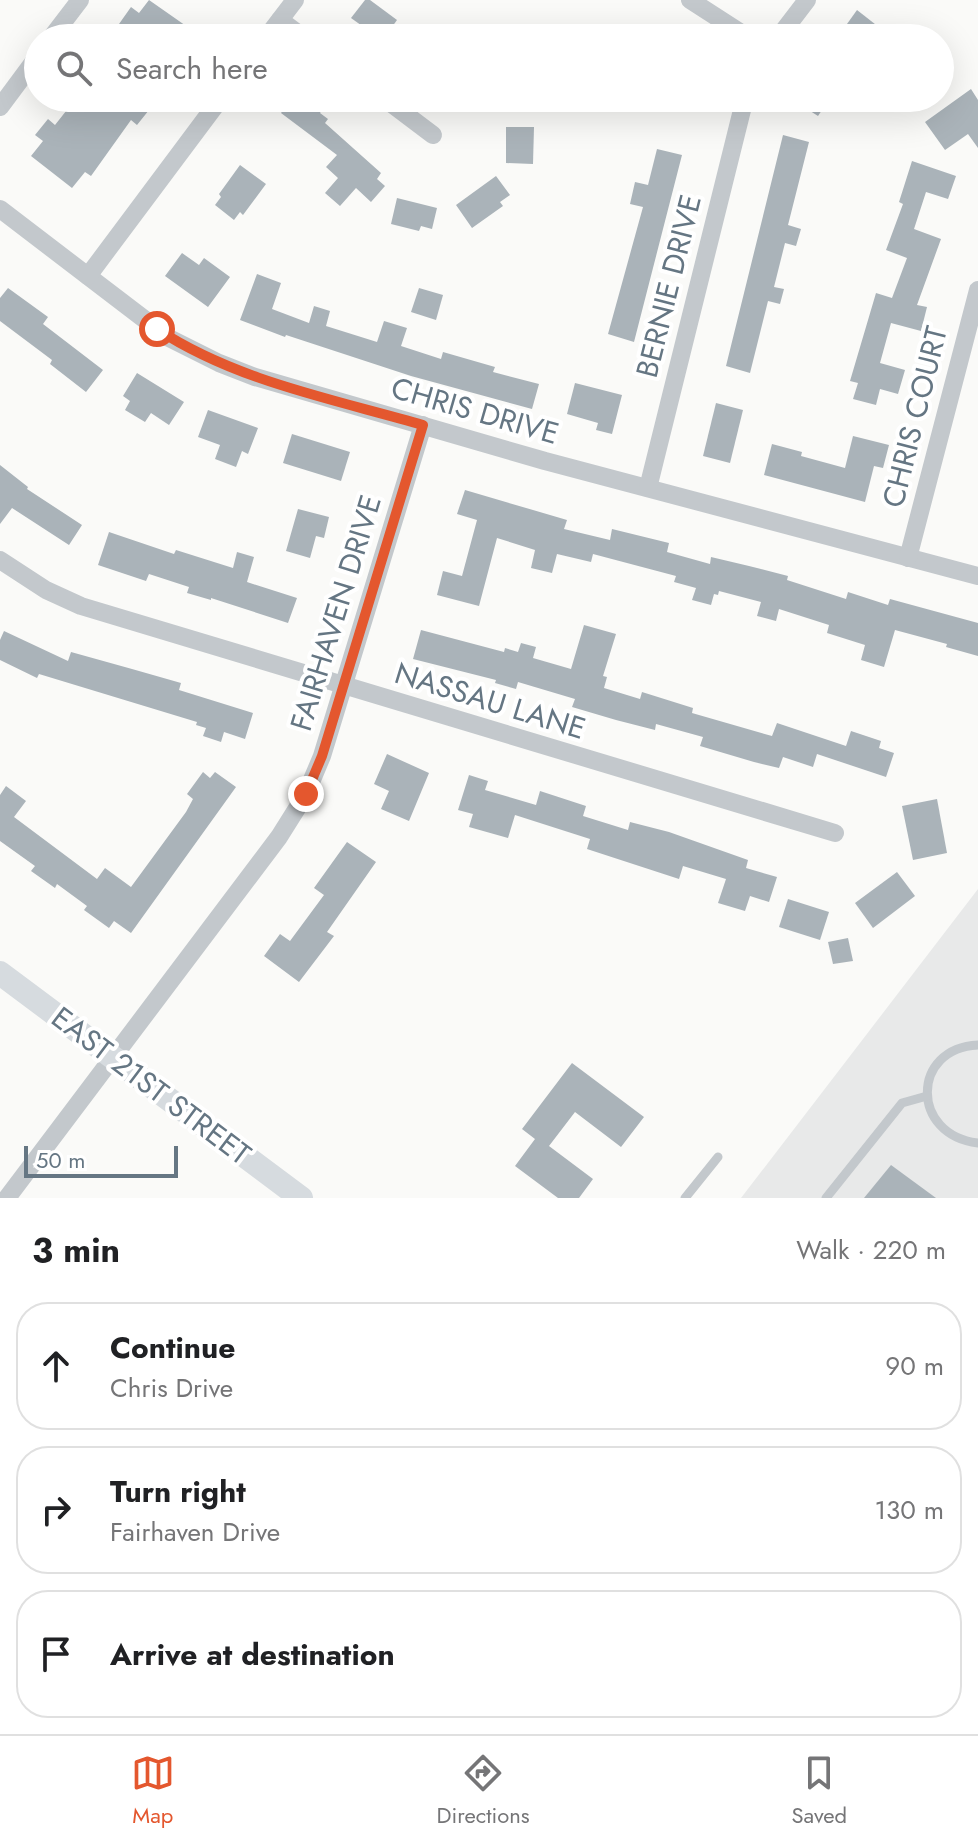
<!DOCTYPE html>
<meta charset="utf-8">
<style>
body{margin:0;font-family:Jost,sans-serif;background:#f2f2f2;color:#202124}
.scale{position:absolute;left:24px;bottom:20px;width:154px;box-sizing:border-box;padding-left:8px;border:4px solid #657683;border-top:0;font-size:22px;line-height:28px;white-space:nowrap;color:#657683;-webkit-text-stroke:6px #fff;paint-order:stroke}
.stop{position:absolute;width:24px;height:24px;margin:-18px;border:6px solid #e4572e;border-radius:50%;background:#fff}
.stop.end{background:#e4572e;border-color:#fff;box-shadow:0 2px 8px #0008}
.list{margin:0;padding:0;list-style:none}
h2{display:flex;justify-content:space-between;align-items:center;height:104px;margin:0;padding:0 32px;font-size:34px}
h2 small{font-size:26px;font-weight:400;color:#757577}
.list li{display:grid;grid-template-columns:52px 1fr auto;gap:24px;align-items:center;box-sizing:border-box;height:128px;margin:0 16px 16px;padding:0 16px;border:2px solid #e0e0e0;border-radius:32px}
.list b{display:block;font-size:30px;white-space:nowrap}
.list p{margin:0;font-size:26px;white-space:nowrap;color:#757577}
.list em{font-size:26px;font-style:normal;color:#757577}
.icon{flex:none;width:44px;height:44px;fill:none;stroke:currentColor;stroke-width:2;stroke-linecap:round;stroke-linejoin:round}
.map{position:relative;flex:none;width:978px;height:1198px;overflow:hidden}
.search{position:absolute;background:#fff;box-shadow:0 8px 32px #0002;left:24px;right:24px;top:24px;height:88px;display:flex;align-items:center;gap:20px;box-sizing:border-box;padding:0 28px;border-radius:44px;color:#757577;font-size:30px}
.sheet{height:536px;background:#fff}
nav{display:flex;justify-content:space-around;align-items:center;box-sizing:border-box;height:112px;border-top:2px solid #e0e0e0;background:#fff;font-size:22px;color:#757577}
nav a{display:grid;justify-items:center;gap:4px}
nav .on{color:#e4572e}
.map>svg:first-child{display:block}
.built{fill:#e8e9e9}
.building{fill:#aab3b9}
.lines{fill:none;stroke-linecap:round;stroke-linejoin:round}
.lane{stroke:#c3c8cc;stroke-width:9}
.street{stroke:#c3c8cc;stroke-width:18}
.secondary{stroke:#d6dbdf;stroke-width:24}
.route{stroke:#e4572e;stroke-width:10}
.labels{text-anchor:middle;stroke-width:8;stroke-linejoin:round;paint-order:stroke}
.street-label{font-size:30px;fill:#657683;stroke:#fff}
</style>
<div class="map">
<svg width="978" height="1198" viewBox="0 0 978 1198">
<rect width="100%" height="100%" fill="#fafaf8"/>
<path class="built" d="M978,889V1198H741L873,1026Z"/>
<g class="building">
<path d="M149,0L189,28L182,38H125L129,32L119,24L131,7L139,13Z"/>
<path d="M365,0H370L397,20L384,38H379L351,18Z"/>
<path d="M857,10L880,28L872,38H837Z"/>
<path d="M971,89L978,100V148L968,134L945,150L925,122Z"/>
<path d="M83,98H134L149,110L137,125L131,120L91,176L85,172L72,188L31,156L43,141L35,135L48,119L55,125L70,106L74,110Z"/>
<path d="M292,98H306L322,110L320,113L328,119L325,123L381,173L377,179L385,186L371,202L356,188L340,206L325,193L338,178L326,167L337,155L281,113Z"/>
<path d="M790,98H830L818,116Z"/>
<path d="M506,127H534L533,164L506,163Z"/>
<path d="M783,135L809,142L788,225L801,229L796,246L785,243L774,287L784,289L780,304L768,301L750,373L726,366Z"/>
<path d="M657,149L682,155L634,342L608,334L643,207L630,204L635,182L648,185Z"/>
<path d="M912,161L956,176L948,199L926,192L914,229L941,239L917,305L927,307L921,331L891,323L880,363L905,370L898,394L880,389L876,405L853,399L858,383L850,381L876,293L892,298L907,258L886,250L903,204L899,202Z"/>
<path d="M240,165L266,184L243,215L240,212L234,220L215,205L221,197L219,194Z"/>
<path d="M496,176L510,195L500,202L503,206L472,228L456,205Z"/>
<path d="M397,198L437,208L432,229L421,226L419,231L391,224Z"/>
<path d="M182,253L199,265L204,258L230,277L208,307L165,276Z"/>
<path d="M257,274L281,283L272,309L309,323L314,306L330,311L326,326L377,342L384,321L407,328L401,346L441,359L443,352L495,367L493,372L539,384L532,409L411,376L286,335L285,337L240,320Z"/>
<path d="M8,288L48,317L43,324L103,370L86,392L50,364L52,360L0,321V298Z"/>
<path d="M419,288L443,295L436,320L411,312Z"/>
<path d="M137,373L184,402L169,425L151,413L145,422L125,410L130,401L123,396Z"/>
<path d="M575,383L622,395L612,434L596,430L598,423L567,414Z"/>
<path d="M716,403L743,410L730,463L703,456Z"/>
<path d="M208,410L258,428L248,454L242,451L236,467L215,459L220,445L198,437Z"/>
<path d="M292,434L350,452L341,481L283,463Z"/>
<path d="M853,436L889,445L883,468L874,466L865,502L764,475L772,444L802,452L801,456L845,468Z"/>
<path d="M0,465L28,487L27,489L82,525L69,545L12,508L0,524Z"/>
<path d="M465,490L567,520L564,529L610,540L612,529L669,543L667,552L710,564L711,557L749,566L788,576L787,580L846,599L848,592L888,605L890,599L978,623V656L946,647L947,644L895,630L884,667L861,660L865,645L827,633L829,625L779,609L776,621L757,616L761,602L719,591L718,595L714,594L711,605L692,600L696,588L674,582L676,576L593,554L591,562L557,554L552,573L531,568L535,550L497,538L479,606L437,595L443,571L462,576L477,520L457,514Z"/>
<path d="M298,509L329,517L324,538L316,536L310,558L286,551Z"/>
<path d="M109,532L174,554L176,550L233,568L237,552L254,557L247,582L297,598L288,623L211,598V600L187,593L189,587L149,574L146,581L98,565Z"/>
<path d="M584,625L616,634L603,676L607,677L604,688L640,699L642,692L693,708L692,713L772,736L777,723L846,746L851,731L881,741L879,748L894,753L886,777L817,754L813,767L783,757L779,768L754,762L700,746L703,737L656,724L655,730L616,720L572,707L575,699L518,682L516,689L495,683L496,680L413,659L421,630L504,652L505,648L518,652L521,643L536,647L533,658L571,669Z"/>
<path d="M4,631L68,661L71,652L132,669L181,683L179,690L253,713L245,739L224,732L221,742L203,736L206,728L196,725L197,722L39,674L37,678L0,660V640Z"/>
<path d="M387,754L429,773L409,821L381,809L389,791L374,784Z"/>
<path d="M203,772L210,778L215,772L236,787L131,933L114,921L109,928L84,910L87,906L57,884L55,888L31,871L35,866L0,841V795L6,786L26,801L14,817L97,879L105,868L131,887L186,812L193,799L187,794Z"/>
<path d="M469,775L488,781L485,790L536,805L540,791L586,806L583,816L628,830L630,822L669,832L748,860L746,868L777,877L769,902L750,896L745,911L718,903L726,879L683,866L679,879L587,849L590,839L515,815L508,838L469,827L473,814L458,810Z"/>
<path d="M937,799L947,853L913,860L902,806Z"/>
<path d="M347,842L376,862L327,932L334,936L299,982L264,956L280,934L290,941L324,895L314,888Z"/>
<path d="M897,872L915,896L873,928L855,903Z"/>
<path d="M788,899L829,912L820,940L779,927Z"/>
<path d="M848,938L853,961L833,964L828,942Z"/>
<path d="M572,1063L644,1117L621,1147L575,1112L549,1146L593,1179L579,1198H558L515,1166L535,1139L522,1129Z"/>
<path d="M891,1165L936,1198H864Z"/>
</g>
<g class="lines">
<g class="lane">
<path d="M978,1045C911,1048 910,1135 978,1143"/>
<path d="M685,1198L718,1157"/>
<path d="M826,1198L902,1103L927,1096"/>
</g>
<g class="street">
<path d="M690,0L749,38"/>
<path d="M280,20L304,38"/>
<path d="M51,38L80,0"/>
<path d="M266,38L295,0"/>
<path d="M778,38L807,0"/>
<path d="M384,98L433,135"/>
<path d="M0,107L38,56"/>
<path d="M0,209L169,338L219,363L255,377L545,461L978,576"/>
<path d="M88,276L221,98"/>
<path d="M648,488L745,98"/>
<path d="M908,558L978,290"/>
<path d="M0,560L46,590L81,606L835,833"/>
<path d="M7,1198L279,837L306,794L322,756L423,425"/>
</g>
<path class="secondary" d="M0,973L301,1198"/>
</g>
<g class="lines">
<path class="route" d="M157,329C236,381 333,399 423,425L322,756L306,794"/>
</g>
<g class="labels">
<g class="street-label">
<text transform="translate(669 286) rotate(-76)" y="10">BERNIE DRIVE</text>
<text transform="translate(475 411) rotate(16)" y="10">CHRIS DRIVE</text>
<text transform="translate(915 417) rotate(-76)" y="10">CHRIS COURT</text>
<text transform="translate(336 613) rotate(-73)" y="10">FAIRHAVEN DRIVE</text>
<text transform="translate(490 701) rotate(17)" y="10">NASSAU LANE</text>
<text transform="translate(151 1086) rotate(37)" y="10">EAST 21ST STREET</text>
</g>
</g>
</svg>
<div class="scale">50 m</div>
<div class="stop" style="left:157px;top:329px"></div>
<div class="stop end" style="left:306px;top:794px"></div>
<div class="search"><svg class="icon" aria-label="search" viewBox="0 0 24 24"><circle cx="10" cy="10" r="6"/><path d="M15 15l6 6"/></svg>Search here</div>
</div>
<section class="sheet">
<h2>3 min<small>Walk · 220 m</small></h2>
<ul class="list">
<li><svg class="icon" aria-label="ahead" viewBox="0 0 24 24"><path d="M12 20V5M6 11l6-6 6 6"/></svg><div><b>Continue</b><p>Chris Drive</p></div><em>90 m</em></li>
<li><svg class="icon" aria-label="right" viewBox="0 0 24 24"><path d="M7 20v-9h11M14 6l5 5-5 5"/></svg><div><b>Turn right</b><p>Fairhaven Drive</p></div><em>130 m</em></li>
<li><svg class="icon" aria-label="arrive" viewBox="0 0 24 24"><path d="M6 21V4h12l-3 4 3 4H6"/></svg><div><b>Arrive at destination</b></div></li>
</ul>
</section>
<nav>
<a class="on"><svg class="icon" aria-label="map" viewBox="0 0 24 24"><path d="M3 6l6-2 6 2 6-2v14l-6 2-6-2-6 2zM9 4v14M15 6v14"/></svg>Map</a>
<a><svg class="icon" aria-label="directions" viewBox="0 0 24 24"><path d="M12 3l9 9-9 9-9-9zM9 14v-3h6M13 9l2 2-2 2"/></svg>Directions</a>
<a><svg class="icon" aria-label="saved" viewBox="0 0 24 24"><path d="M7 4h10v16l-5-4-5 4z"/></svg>Saved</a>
</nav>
